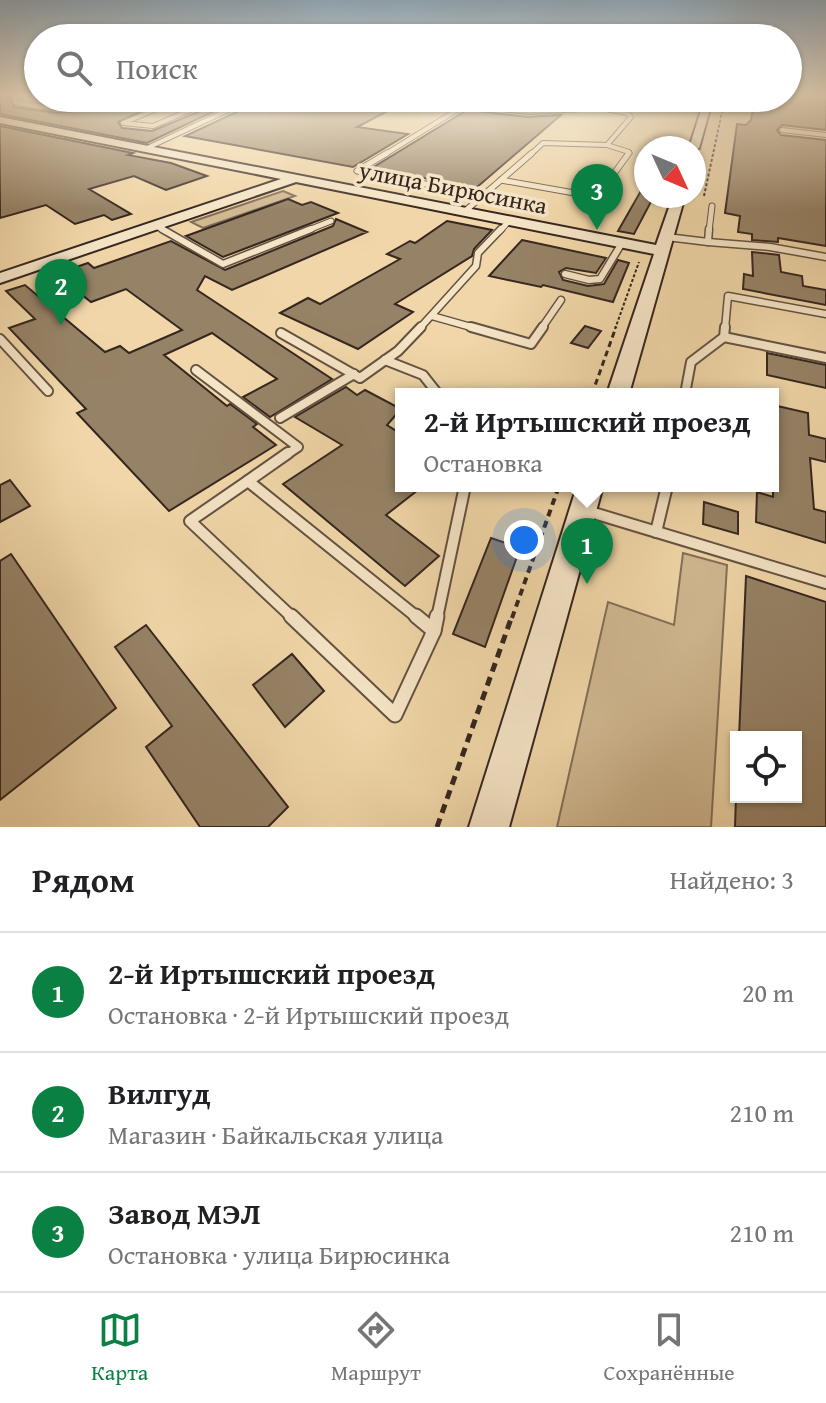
<!DOCTYPE html>
<html lang="ru">
<meta charset="utf-8">
<style>
body{margin:0;font-family:"Gentium Book Plus",serif;background:#f6f6f6;color:#202124}
.controls{position:absolute;right:24px;bottom:24px;display:grid;overflow:hidden;border-radius:0px;box-shadow:0 2px 6px #0004}
.controls button{width:72px;height:72px;display:grid;place-items:center;padding:0;border:0;border-bottom:2px solid #e0e0e0;background:#fff;color:#202124;font:40px sans-serif}
.compass{position:absolute;left:634px;top:136px;width:72px;height:72px;border-radius:50%;background:#fff;box-shadow:0 2px 6px #0004;rotate:134deg}
.you{position:absolute;left:524px;top:540px;width:28px;height:28px;margin:-20px;border:6px solid #fff;border-radius:50%;background:#1a73e8;box-shadow:0 0 0 12px #1a73e833}
.badge{display:grid;place-items:center;width:52px;height:52px;border-radius:50%;background:#0b8043;color:#fff;font-size:26px;font-weight:700}
.pin{position:absolute;translate:-50% -66px;filter:drop-shadow(0 2px 4px #0008)}
.pin::after{content:'';position:absolute;top:42px;width:28px;height:24px;background:inherit;clip-path:polygon(0 0,100% 0,50% 100%)}
.popup{position:absolute;left:395px;top:388px;width:384px;height:104px;box-sizing:border-box;display:grid;place-content:center;border-radius:0px;background:#fff;filter:drop-shadow(0 2px 6px #0005);font-size:26px;white-space:nowrap;color:#757577}
.popup b{font-size:30px;color:#202124}
.popup::after{content:'';position:absolute;left:50%;top:100%;margin-left:-16px;border:16px solid transparent;border-top-color:#fff}
.list{margin:0;padding:0;list-style:none}
h2{display:flex;justify-content:space-between;align-items:center;height:104px;margin:0;padding:0 32px;font-size:34px}
h2 small{font-size:26px;font-weight:400;color:#757577}
.list li{display:grid;grid-template-columns:52px 1fr auto;gap:24px;align-items:center;box-sizing:border-box;height:120px;padding:0 32px;border-top:2px solid #e0e0e0}
.list b{display:block;font-size:30px;white-space:nowrap}
.list p{margin:0;font-size:26px;white-space:nowrap;color:#757577}
.list em{font-size:26px;font-style:normal;color:#757577}
.icon{flex:none;width:44px;height:44px;fill:none;stroke:currentColor;stroke-width:2;stroke-linecap:round;stroke-linejoin:round}
.map{position:relative;flex:none;width:826px;height:827px;overflow:hidden}
.search{position:absolute;background:#fff;box-shadow:0 2px 6px #0004;left:24px;right:24px;top:24px;height:88px;display:flex;align-items:center;gap:20px;box-sizing:border-box;padding:0 28px;border-radius:44px;color:#757577;font-size:30px}
.sheet{height:464px;background:#fff}
nav{display:flex;justify-content:space-around;align-items:center;box-sizing:border-box;height:112px;border-top:2px solid #e0e0e0;background:#fff;font-size:22px;color:#757577}
nav a{display:grid;justify-items:center;gap:4px}
nav .on{color:#0b8043}
.map>svg:first-child{display:block}
.green{fill:#d0b891;stroke:#826f58;stroke-width:2}
.building{fill:#968266;stroke:#35261f;stroke-width:2}
.lines{fill:none;stroke-linecap:round;stroke-linejoin:round}
.lane-far5-casing{stroke:#645241;stroke-width:6}
.lane-far4-casing{stroke:#645241;stroke-width:7}
.lane-far3-casing{stroke:#645241;stroke-width:9}
.lane-far2-casing{stroke:#645241;stroke-width:12}
.lane-far1-casing{stroke:#645241;stroke-width:14}
.lane-casing{stroke:#645241;stroke-width:17}
.secondary-casing{stroke:#35261f;stroke-width:4}
.path-far3{stroke:#35261f;stroke-width:2;stroke-dasharray:3 2;stroke-linecap:butt}
.path-far2{stroke:#35261f;stroke-width:3;stroke-dasharray:6 4;stroke-linecap:butt}
.path-far1{stroke:#35261f;stroke-width:4;stroke-dasharray:7 5;stroke-linecap:butt}
.path{stroke:#35261f;stroke-width:5;stroke-dasharray:9 6;stroke-linecap:butt}
.lane-far5{stroke:#f5e4c6;stroke-width:4}
.lane-far4{stroke:#f5e4c6;stroke-width:5}
.lane-far3{stroke:#f5e4c6;stroke-width:6}
.lane-far2{stroke:#f5e4c6;stroke-width:8}
.lane-far1{stroke:#f5e4c6;stroke-width:10}
.lane{stroke:#f5e4c6;stroke-width:13}
.secondary{fill:#f5e4c6;fill-rule:evenodd}
.labels{text-anchor:middle;stroke-width:7;stroke-linejoin:round;paint-order:stroke}
.far-street-label{font-size:24px;fill:#35261f;stroke:#f5e4c6}
</style>
<div class="map">
<svg width="826" height="827" viewBox="0 0 826 827">
<rect width="100%" height="100%" fill="#f0d6a8"/>
<filter id="stains"><feTurbulence type="fractalNoise" baseFrequency=".0025" numOctaves="4"/><feColorMatrix values="0 0 0 0 .2 0 0 0 0 .09 0 0 0 0 .02 0 0 0 .5 -.17"/></filter>
<radialGradient id="worn" r=".72"><stop offset=".6" stop-color="#630" stop-opacity="0"/><stop offset="1" stop-color="#630" stop-opacity=".3"/></radialGradient>
<g class="green">
<path d="M283,191L295,196L203,228L191,222Z"/>
<path d="M683,553L727,565L711,827H557L608,602L674,625Z"/>
</g>
<g class="building">
<path d="M788,94H826V130L782,125L777,130L781,135L826,140V246L778,238V242L752,240V234L738,232L740,216L725,213L737,124L746,125L751,120L755,98H788Z"/>
<path d="M0,96L10,97L14,107L56,113L102,109L117,111L149,98H170L118,122L122,128L152,131L220,103L223,98H242L147,143L0,114Z"/>
<path d="M259,98H378L405,102L357,127L408,134L353,167L185,136L256,103Z"/>
<path d="M487,98H581L573,105L529,107L481,102Z"/>
<path d="M467,110L528,117L561,115L476,188L372,168Z"/>
<path d="M0,126L133,153L128,155L171,163L207,176L166,190L134,176L89,189L131,214L112,220L104,215L75,224L46,205L0,218Z"/>
<path d="M646,182V196H654L634,234L618,231Z"/>
<path d="M288,199L302,205L311,202L338,213L223,257L186,236Z"/>
<path d="M336,219L367,232L232,290L205,276L197,290L332,379L270,417L243,397L277,379L212,333L164,355L227,406L230,404L257,424L253,427L276,445L169,511L77,413L86,409L9,328L35,319L6,291L25,285L105,352L120,346L129,353L182,330L126,289L91,302L56,274L88,263L94,268L171,241L225,270L333,226Z"/>
<path d="M447,221L492,230L474,249L472,256L395,304L413,312L358,349L280,313L308,298L320,304L400,259L387,254L410,241L415,243Z"/>
<path d="M522,240L606,258L596,273L566,268L559,272L563,280L588,286L604,284L618,260L629,263L613,302L543,285L541,287L489,276Z"/>
<path d="M752,252L779,255L781,272L802,276L803,286L826,290V305L743,289L744,274L753,276Z"/>
<path d="M585,326L601,331L588,348L571,343Z"/>
<path d="M767,353L826,365V388L767,375Z"/>
<path d="M346,387L357,395L365,390L401,409L387,425L401,434V486H423L386,515L439,556L405,586L283,484L342,445L295,417Z"/>
<path d="M773,405L808,413L809,435L826,439V462L810,458L814,509L826,512V543L756,522L757,492L773,497Z"/>
<path d="M10,480L30,506L0,522V485Z"/>
<path d="M704,502L738,512V534L703,524Z"/>
<path d="M491,538L520,548L485,647L453,634Z"/>
<path d="M11,554L116,708L0,800V561Z"/>
<path d="M746,576L826,602V827H735L736,797H796V737H739Z"/>
<path d="M146,625L288,807L268,827H200L146,747L172,726L115,647Z"/>
<path d="M292,654L324,691L285,727L253,685Z"/>
</g>
<g class="lines">
<g class="lane-far5-casing">
<g id="lane-far5">
<path d="M15,94V102C53,112 88,109 125,98"/>
<path d="M183,98L123,123L153,126L218,98"/>
<path d="M782,130L826,135"/>
<path d="M607,145L629,152L627,155"/>
<path d="M145,149L254,98"/>
<path d="M384,155L465,105L529,112L601,108L627,113L631,117L607,145L543,143L530,155"/>
</g>
</g>
<g class="lane-far4-casing">
<g id="lane-far4">
<path d="M387,153L357,171L483,195"/>
<path d="M501,180L597,197L629,153"/>
<path d="M464,212L532,153"/>
<path d="M155,225L165,231"/>
<path d="M306,231L331,221"/>
<path d="M500,231L509,221"/>
<path d="M709,231L712,206"/>
</g>
</g>
<g class="lane-far3-casing">
<g id="lane-far3">
<path d="M162,229L223,264L311,229"/>
<path d="M667,237L708,242L709,229"/>
<path d="M708,242L770,247L826,257"/>
<path d="M565,274L589,280L600,279L622,243"/>
<path d="M432,316L478,329"/>
<path d="M419,329L476,266L478,253L501,229"/>
<path d="M541,329L561,300"/>
<path d="M725,329L728,296L826,314"/>
</g>
</g>
<g class="lane-far2-casing">
<g id="lane-far2">
<path d="M471,327L531,344L543,327"/>
<path d="M281,333L360,378L398,351L421,327"/>
<path d="M724,337L826,358"/>
<path d="M0,339L48,391"/>
<path d="M385,360L423,375L438,394"/>
<path d="M196,370L298,447L286,455"/>
<path d="M685,394L691,362L724,337L725,327"/>
<path d="M280,418L354,374"/>
</g>
</g>
<g class="lane-far1-casing">
<g id="lane-far1">
<path d="M288,453L248,481L418,618"/>
<path d="M248,481L190,521L293,618"/>
<path d="M587,511L826,583"/>
<path d="M656,532L667,486"/>
<path d="M437,618L465,486"/>
</g>
</g>
<g class="lane-casing">
<g id="lane">
<path d="M291,616L395,715L434,631"/>
<path d="M416,616L434,631L437,616"/>
</g>
</g>
<g class="secondary-casing">
<g id="secondary">
<path d="M705,98H713L699,148L694,151V148H689Z"/>
<path d="M0,117L656,245L673,196H685L629,394H607L654,254L296,182L0,283V273L281,179L0,123Z"/>
<path d="M577,486H603L509,827H469Z"/>
</g>
</g>
<g class="path-far3">
<path d="M704,196L725,98"/>
<path d="M615,329L639,262"/>
</g>
<path class="path-far2" d="M592,394L616,327"/>
<path class="path-far1" d="M512,618L559,486"/>
<path class="path" d="M437,827L512,616"/>
<use href="#lane-far5" class="lane-far5"/>
<use href="#lane-far4" class="lane-far4"/>
<use href="#lane-far3" class="lane-far3"/>
<use href="#lane-far2" class="lane-far2"/>
<use href="#lane-far1" class="lane-far1"/>
<use href="#lane" class="lane"/>
<use href="#secondary" class="secondary"/>
</g>
<linearGradient id="sky" x2="0" y2="1"><stop stop-color="#91aabc"/><stop offset="0.45" stop-color="#f8edd8"/><stop offset="1" stop-color="#f8edd8" stop-opacity="0"/></linearGradient>
<rect width="826" height="210" fill="url(#sky)"/>
<g class="labels">
<g class="far-street-label">
<text transform="translate(453 188) rotate(11)" y="8">улица Бирюсинка</text>
</g>
</g>
<rect width="100%" height="100%" filter="url(#stains)"/>
<rect width="100%" height="100%" fill="url(#worn)"/>
</svg>
<div class="controls">
<button><svg class="icon" aria-label="locate" viewBox="0 0 24 24"><circle cx="12" cy="12" r="6"/><path d="M12 2v4M12 18v4M2 12h4M18 12h4"/></svg></button>
</div>
<svg class="compass" viewBox="-18 -18 36 36"><path d="M0-13l5 13h-10z" fill="#e53935"/><path d="M0 13l5-13h-10z" fill="#757577"/></svg>
<div class="you"></div>
<div class="pin badge" style="left:587px;top:584px">1</div>
<div class="popup"><b>2-й Иртышский проезд</b>Остановка</div>
<div class="pin badge" style="left:61px;top:325px">2</div>
<div class="pin badge" style="left:597px;top:230px">3</div>
<div class="search"><svg class="icon" aria-label="search" viewBox="0 0 24 24"><circle cx="10" cy="10" r="6"/><path d="M15 15l6 6"/></svg>Поиск</div>
</div>
<section class="sheet">
<h2>Рядом<small>Найдено: 3</small></h2>
<ul class="list">
<li><span class="badge">1</span><div><b>2-й Иртышский проезд</b><p>Остановка · 2-й Иртышский проезд</p></div><em>20 m</em></li>
<li><span class="badge">2</span><div><b>Вилгуд</b><p>Магазин · Байкальская улица</p></div><em>210 m</em></li>
<li><span class="badge">3</span><div><b>Завод МЭЛ</b><p>Остановка · улица Бирюсинка</p></div><em>210 m</em></li>
</ul>
</section>
<nav>
<a class="on"><svg class="icon" aria-label="map" viewBox="0 0 24 24"><path d="M3 6l6-2 6 2 6-2v14l-6 2-6-2-6 2zM9 4v14M15 6v14"/></svg>Карта</a>
<a><svg class="icon" aria-label="directions" viewBox="0 0 24 24"><path d="M12 3l9 9-9 9-9-9zM9 14v-3h6M13 9l2 2-2 2"/></svg>Маршрут</a>
<a><svg class="icon" aria-label="saved" viewBox="0 0 24 24"><path d="M7 4h10v16l-5-4-5 4z"/></svg>Сохранённые</a>
</nav>
